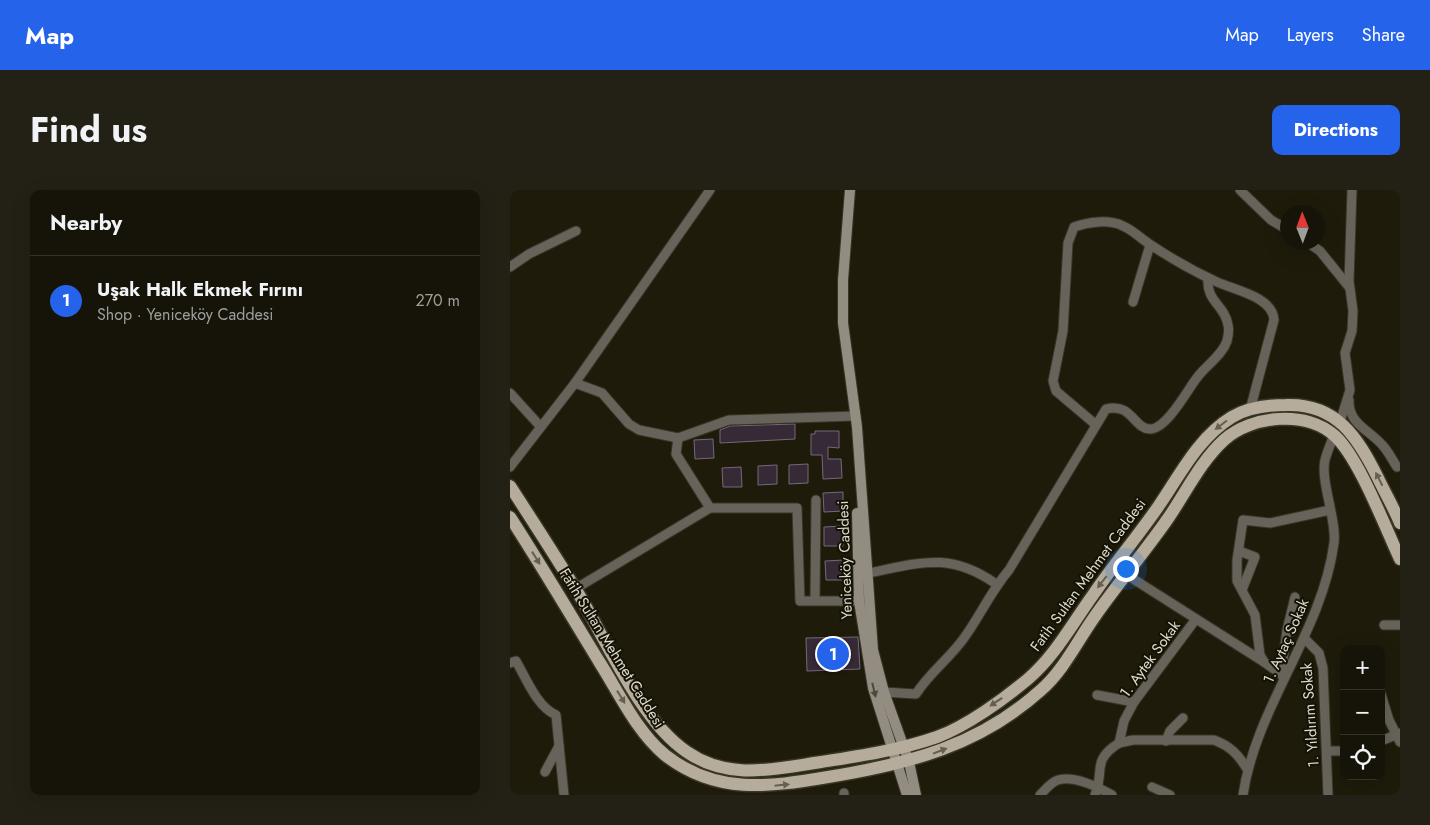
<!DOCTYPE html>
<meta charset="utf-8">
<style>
body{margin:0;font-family:Jost,sans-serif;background:#232116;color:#f1f3f6}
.controls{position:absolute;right:15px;bottom:15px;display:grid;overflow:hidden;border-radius:10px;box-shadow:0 5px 20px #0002}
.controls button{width:45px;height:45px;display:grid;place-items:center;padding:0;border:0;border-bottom:1px solid #353329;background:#161408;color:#f1f3f6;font:25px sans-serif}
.compass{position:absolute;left:770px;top:15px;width:45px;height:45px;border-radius:50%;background:#161408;box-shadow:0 5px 20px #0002;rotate:359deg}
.you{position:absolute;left:615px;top:378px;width:18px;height:18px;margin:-12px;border:4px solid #fff;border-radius:50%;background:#1a73e8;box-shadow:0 0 0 8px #1a73e833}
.badge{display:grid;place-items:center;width:32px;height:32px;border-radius:50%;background:#2563eb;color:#fff;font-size:16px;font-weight:700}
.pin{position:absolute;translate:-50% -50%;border:2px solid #fff;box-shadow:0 1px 5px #0006}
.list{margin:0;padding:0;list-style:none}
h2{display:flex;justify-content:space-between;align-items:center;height:65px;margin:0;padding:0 20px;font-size:21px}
h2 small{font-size:16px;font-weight:400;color:#9e9e9c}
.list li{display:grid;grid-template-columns:32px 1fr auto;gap:15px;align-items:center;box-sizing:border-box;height:90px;padding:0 20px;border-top:1px solid #353329}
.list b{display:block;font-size:19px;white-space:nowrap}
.list p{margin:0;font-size:16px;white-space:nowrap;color:#9e9e9c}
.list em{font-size:16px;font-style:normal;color:#9e9e9c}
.icon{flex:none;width:28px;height:28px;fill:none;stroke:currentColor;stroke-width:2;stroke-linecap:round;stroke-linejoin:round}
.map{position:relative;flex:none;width:890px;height:605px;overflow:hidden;border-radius:10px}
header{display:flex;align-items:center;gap:30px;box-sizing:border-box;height:70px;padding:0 25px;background:#2563eb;color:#fff}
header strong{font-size:24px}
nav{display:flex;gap:28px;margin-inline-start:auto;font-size:18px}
.intro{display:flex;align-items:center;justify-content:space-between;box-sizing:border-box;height:120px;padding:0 30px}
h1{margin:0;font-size:35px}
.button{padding:12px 22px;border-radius:10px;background:#2563eb;color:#fff;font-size:18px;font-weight:700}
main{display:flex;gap:30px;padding:0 30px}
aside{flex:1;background:#161408;border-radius:10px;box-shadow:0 5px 20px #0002}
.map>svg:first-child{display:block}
.building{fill:#362a37;stroke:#766878}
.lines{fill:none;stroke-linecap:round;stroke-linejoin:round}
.street-casing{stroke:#383626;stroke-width:11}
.secondary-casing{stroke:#383626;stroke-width:12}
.primary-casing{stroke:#383626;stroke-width:15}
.street{stroke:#67635b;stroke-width:9}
.secondary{stroke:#938c80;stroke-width:10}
.primary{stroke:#b5ac9c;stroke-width:12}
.oneway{fill:#655f50}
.oneway2{fill:#4e493c}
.labels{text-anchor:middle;stroke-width:4;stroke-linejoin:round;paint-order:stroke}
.street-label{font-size:15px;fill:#dbdacf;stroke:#151204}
</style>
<header>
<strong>Map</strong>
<nav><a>Map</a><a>Layers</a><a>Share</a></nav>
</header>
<div class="intro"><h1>Find us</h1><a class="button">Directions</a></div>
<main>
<aside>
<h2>Nearby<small></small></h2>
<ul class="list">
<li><span class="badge">1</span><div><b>Uşak Halk Ekmek Fırını</b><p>Shop · Yeniceköy Caddesi</p></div><em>270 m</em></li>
</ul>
</aside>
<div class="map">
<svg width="890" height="605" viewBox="0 0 890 605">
<rect width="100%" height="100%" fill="#1e1b0b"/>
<g class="building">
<path d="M285,234V249L210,253V240L220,236Z"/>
<path d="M305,241H329V258L318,257V269H331L332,288L313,289L312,265H301V244H305Z"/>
<path d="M203,249L204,268L185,269L184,250Z"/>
<path d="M298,274V293L279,294V275Z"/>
<path d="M267,275V294L248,295V276Z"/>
<path d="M231,277L232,297H213L212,278Z"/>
<path d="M333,302V321L314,322L313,303Z"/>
<path d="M333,336V356H314V337Z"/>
<path d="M334,370L335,390H316L315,371Z"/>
<path d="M348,447L350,479L297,481L296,448Z"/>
</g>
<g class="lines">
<g class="street-casing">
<g id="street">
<path d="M730,0L761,30L778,40"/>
<path d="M797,52L810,61L839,97"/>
<path d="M0,77L19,64L66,41"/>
<path d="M623,112L640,55"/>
<path d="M65,193L92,203L119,234L129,240L168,248"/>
<path d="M0,203L30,236"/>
<path d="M839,210C838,235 862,241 874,257C879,263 883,271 887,277"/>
<path d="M830,232L840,200L835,163L842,141L843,121L839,91L842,0"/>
<path d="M585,234L546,201L543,191L553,141L558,53L564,37C578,32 599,29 613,36C623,40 631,49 641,55C662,69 685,82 707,92C725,100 763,107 764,130L740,220"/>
<path d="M0,277L65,193L200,0"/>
<path d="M200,318L166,264L168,248L219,230L346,226"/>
<path d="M729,361L745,367L732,400"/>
<path d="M358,383C410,373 439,361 486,394"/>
<path d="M617,385L754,472"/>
<path d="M65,399L200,318H287L290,411H356"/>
<path d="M305,410L306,310"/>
<path d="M874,435H890"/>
<path d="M795,449L809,463L813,478L818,605"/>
<path d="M0,473L6,471C16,488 27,517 46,525L54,605"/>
<path d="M771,484L777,440L785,407"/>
<path d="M774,489L771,484L754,472L750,465L745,425L727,391V370L733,330L760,333L820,320"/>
<path d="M374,502L406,504C419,483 440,468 454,448C470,426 481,401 499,380L596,219C622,212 624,240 641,239C657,238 677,201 686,189C695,176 712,166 717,151C718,147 719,139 718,135C715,115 696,112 698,88"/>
<path d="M871,504L879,530L890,552"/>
<path d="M587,505L624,512"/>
<path d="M656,551L660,541L673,528"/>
<path d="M871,551L890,543"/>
<path d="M609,553L623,550H704C720,556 728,564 737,579"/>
<path d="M817,561H834"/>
<path d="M35,582L49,556"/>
<path d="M642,597L660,605"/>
<path d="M334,603V605"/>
<path d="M530,605C535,600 541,592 548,590C565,585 588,597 602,605"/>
<path d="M585,605C595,580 581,571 609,553L614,531L624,512L686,429"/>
<path d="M733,605C746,516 812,443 824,353C827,331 810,290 815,270C817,262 821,253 824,245"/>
</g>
</g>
<g class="secondary-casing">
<g id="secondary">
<path d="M340,0L333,90V133L347,237L363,460L374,502L399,572L406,605"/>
<path d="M347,323L349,411L363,498L397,605"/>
</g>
</g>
<g class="primary-casing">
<g id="primary">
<path d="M0,296C24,333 48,370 71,408C98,455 132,532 177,562C219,591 264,579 311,572C350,566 390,560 427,547C457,536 494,509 518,489C545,466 562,434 583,405C604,374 629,345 650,314C671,283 689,247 722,227C737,218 758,215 776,215C827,213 848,248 868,288C875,303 884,318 890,333"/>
<path d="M0,327C31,375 60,424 90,473C109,503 127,542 155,565C206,605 259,597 318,587C398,574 469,556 531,500C553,481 567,452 583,429C607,394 635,362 659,327C676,302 691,271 714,250C742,225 797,220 825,246C849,268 875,337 890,369"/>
</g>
</g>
<use href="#street" class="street"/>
<use href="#secondary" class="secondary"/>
<use href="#primary" class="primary"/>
</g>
<defs><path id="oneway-solid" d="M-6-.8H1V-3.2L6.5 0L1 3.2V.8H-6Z" transform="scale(1.25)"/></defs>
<g class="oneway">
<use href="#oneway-solid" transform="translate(711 235) rotate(143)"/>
<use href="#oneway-solid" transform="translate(869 289) rotate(-117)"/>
<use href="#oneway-solid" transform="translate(26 368) rotate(58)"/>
<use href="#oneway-solid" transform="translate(592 392) rotate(128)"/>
<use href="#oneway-solid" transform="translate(111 507) rotate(58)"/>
<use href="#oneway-solid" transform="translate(486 512) rotate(146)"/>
<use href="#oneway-solid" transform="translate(430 561) rotate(-21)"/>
<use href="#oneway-solid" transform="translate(272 595) rotate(-6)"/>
</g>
<use class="oneway2" href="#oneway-solid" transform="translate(364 500) rotate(76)"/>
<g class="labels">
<g class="street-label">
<text transform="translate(335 370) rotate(-92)" y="5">Yeniceköy Caddesi</text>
<text transform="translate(578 385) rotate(-54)" y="5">Fatih Sultan Mehmet Caddesi</text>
<text transform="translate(776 451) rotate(-66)" y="5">1. Aytaç Sokak</text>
<text transform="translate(102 458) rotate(58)" y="5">Fatih Sultan Mehmet Caddesi</text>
<text transform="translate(640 469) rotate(-54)" y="5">1. Aytek Sokak</text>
<text transform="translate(800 525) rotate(-94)" y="5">1. Yıldırım Sokak</text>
</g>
</g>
</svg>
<div class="controls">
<button>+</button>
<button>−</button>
<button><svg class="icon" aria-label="locate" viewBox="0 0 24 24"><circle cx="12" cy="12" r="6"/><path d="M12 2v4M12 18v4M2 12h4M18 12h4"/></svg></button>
</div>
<svg class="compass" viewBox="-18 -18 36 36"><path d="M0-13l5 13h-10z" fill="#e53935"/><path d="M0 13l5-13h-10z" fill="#9e9e9c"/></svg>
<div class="you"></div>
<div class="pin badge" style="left:323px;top:464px">1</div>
</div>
</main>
